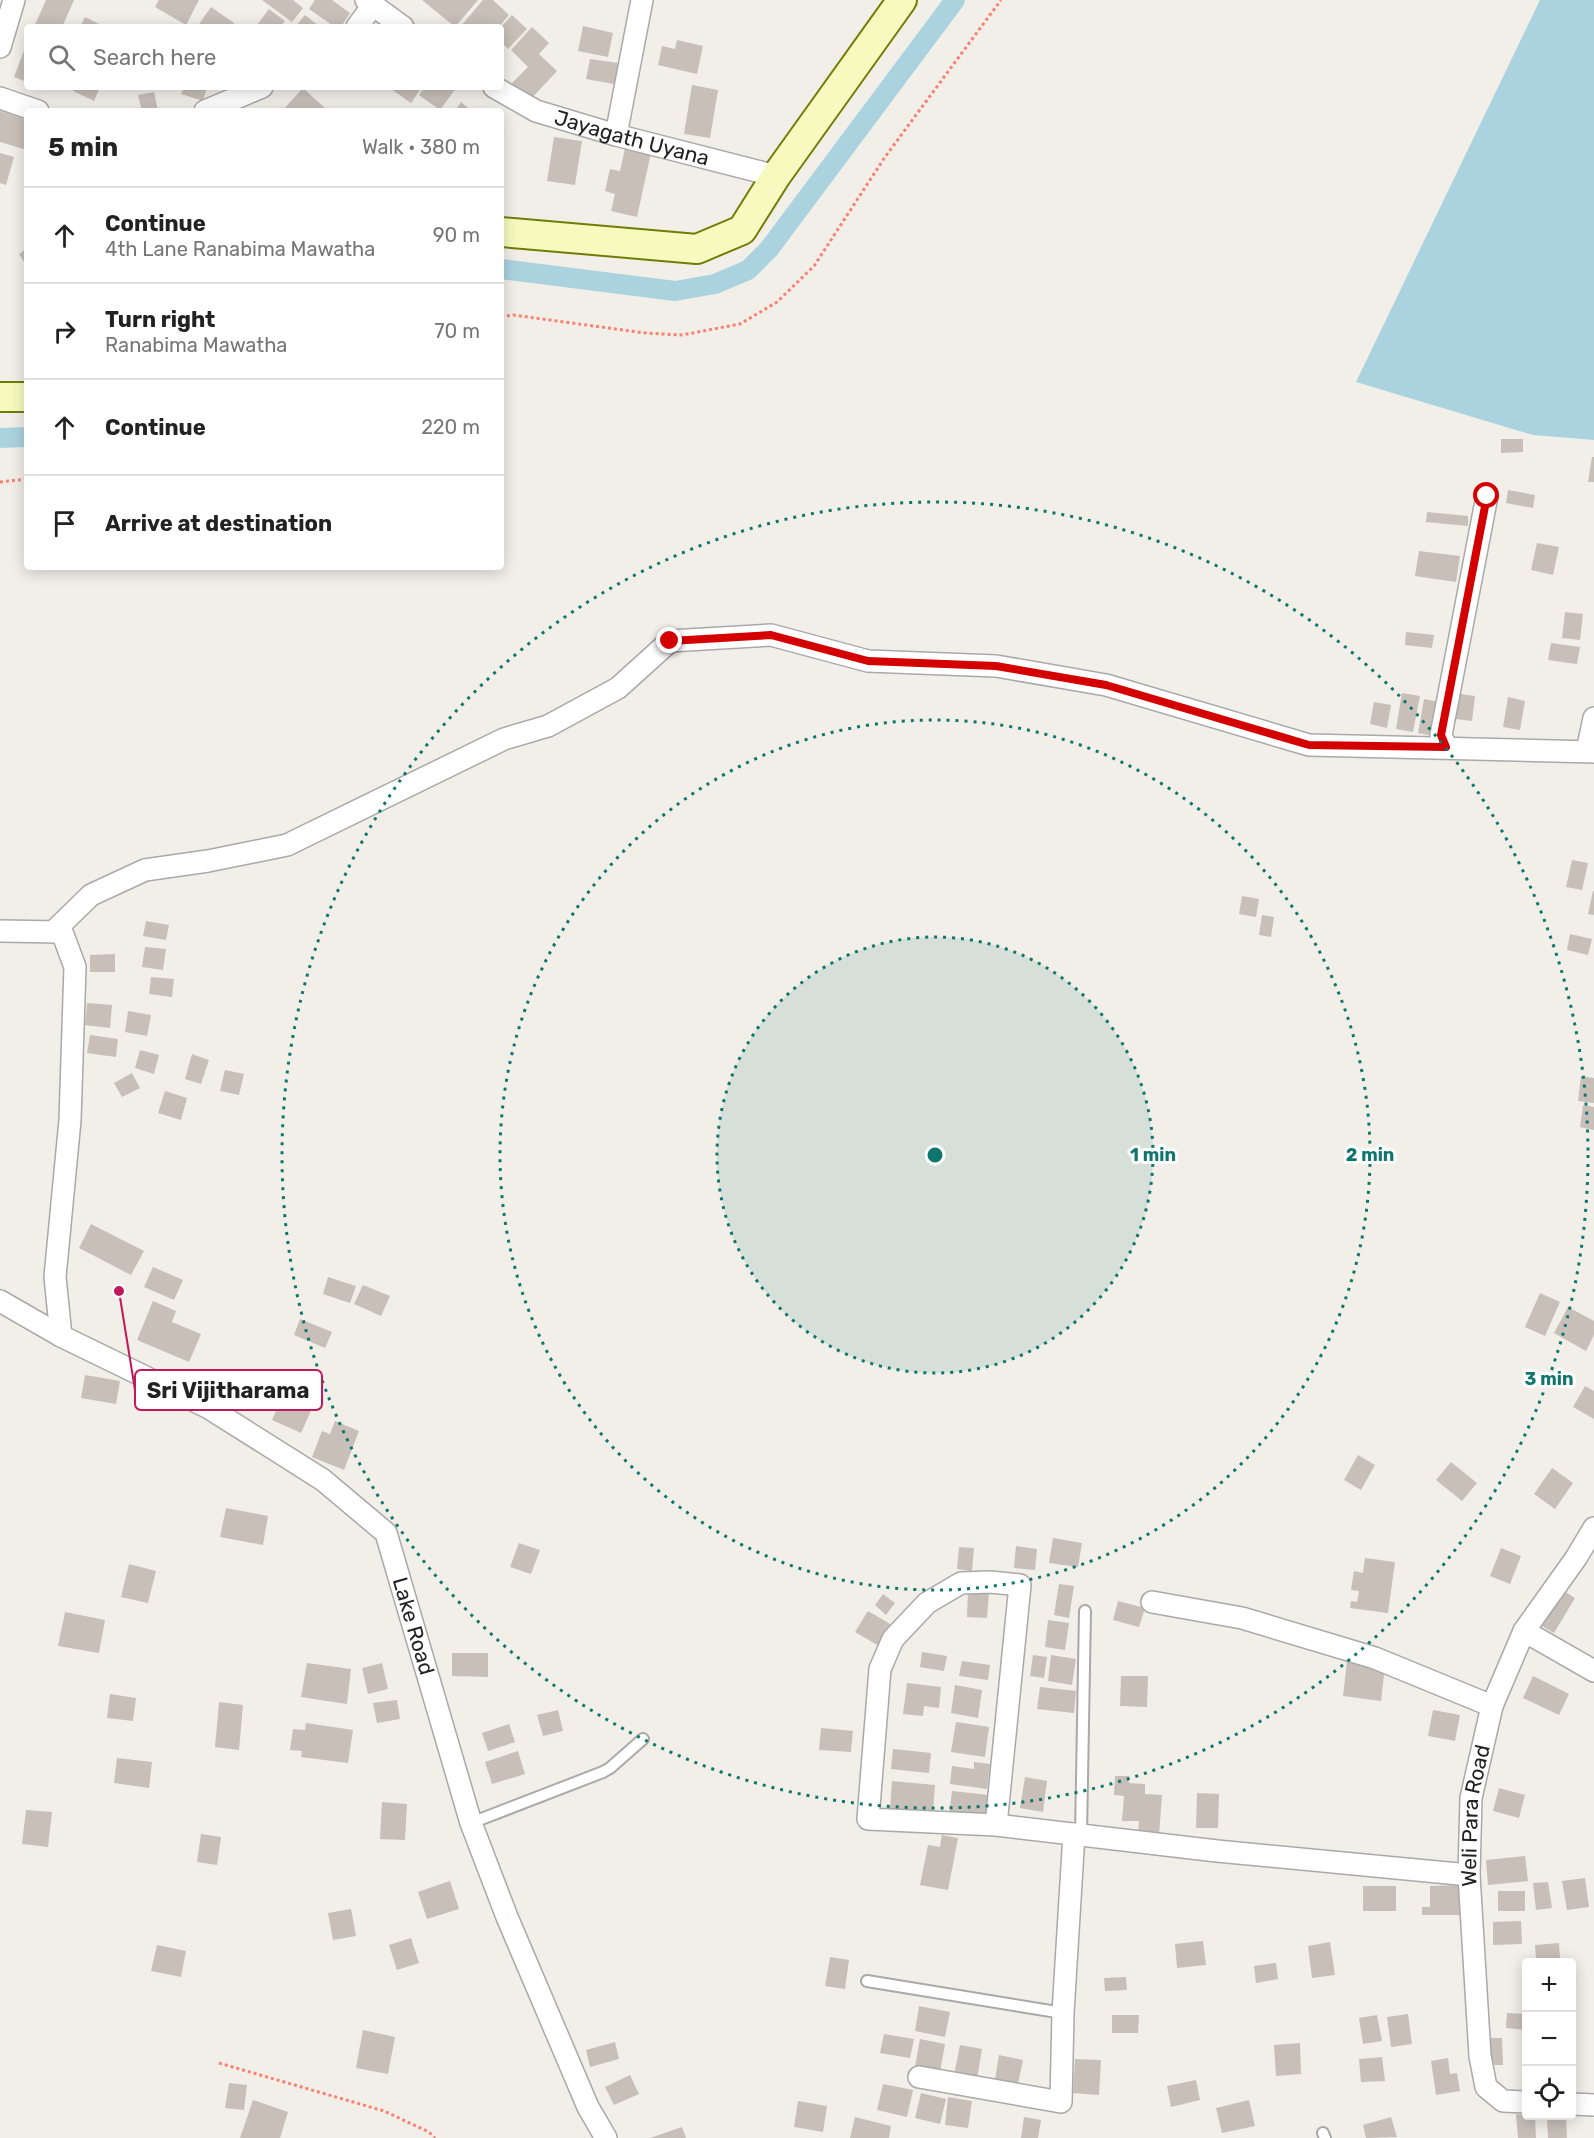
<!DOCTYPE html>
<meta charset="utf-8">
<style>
body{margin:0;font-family:Rubik,sans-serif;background:#f2f2f2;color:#222}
.controls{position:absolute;right:18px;bottom:18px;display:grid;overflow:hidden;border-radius:6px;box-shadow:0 3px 15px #0003}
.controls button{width:54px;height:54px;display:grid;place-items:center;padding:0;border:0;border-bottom:2px solid #e0e0e0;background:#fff;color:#222;font:30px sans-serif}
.stop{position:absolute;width:18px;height:18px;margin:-14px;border:4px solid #d40000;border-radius:50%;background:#fff}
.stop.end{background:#d40000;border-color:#fff;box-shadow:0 2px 6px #0008}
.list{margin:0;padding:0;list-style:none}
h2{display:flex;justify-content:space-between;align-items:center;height:78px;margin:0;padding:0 24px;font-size:26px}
h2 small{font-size:20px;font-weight:400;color:#767676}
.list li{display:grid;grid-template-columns:39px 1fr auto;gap:18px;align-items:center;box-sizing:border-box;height:96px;padding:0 24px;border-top:2px solid #e0e0e0}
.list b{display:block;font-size:22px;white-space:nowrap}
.list p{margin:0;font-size:20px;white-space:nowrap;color:#767676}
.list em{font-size:20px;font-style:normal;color:#767676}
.icon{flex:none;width:33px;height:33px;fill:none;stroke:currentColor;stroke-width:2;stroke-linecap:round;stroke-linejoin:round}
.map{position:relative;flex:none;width:1594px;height:2138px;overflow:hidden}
.search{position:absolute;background:#fff;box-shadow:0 3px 15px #0003;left:24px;top:24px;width:480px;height:66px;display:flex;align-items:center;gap:15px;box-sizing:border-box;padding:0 21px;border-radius:6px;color:#767676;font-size:22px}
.panel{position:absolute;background:#fff;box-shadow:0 3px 15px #0003;left:24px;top:108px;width:480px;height:462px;border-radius:6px}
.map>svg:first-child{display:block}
.water{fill:#aad3df}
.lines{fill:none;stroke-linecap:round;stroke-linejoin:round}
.canal{stroke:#aad3df;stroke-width:20}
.building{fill:#c7bfb8}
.lane-casing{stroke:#a9a9a9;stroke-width:14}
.street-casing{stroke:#a9a9a9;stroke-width:24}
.secondary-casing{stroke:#707d05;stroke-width:32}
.path{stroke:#fa8072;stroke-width:3;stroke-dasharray:3 3;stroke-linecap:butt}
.lane{stroke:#fff;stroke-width:10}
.street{stroke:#fff;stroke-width:21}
.secondary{stroke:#f7fabf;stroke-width:28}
.route{stroke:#d40000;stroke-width:8}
.ring{fill:none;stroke:#0f766e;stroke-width:3;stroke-dasharray:3 6}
.labels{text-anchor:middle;stroke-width:6;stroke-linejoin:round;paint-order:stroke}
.street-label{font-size:21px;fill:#222;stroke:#fff}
.centre{fill:#0f766e;stroke:#fff;stroke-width:3}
.ring-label{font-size:18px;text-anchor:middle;font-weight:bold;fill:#0f766e;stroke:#fff;stroke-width:6;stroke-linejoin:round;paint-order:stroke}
.leader{fill:none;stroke:#c2185b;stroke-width:2}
.callout-dot{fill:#c2185b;stroke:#fff;stroke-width:2}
.callout{fill:#fff;stroke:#c2185b;stroke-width:2}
.callout-label{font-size:22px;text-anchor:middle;font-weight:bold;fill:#222}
</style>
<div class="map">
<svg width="1594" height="2138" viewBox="0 0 1594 2138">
<rect width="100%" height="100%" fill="#f2efe9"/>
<path class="water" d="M1540,0H1594V440L1533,435L1356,382Z"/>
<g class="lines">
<g class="canal">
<path d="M501,269L675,291L715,284L748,270L769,249L955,0"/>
<path d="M0,438L27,437"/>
</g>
</g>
<g class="building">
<path d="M46,0H74L62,27H34Z"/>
<path d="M159,0H199L186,25L155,7Z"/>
<path d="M262,0H293L303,8L292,22Z"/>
<path d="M315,0H332L350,13L341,27H335L309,9Z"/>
<path d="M422,0H478L455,27Z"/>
<path d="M483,0H493L509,15L499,27H460Z"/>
<path d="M211,7L234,23L232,27H197Z"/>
<path d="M269,9L285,21L280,27L257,25Z"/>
<path d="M305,15L320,27H295Z"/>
<path d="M512,15L527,29L508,49L501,42V27Z"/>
<path d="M85,17L105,27H80Z"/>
<path d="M583,26L613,33L608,57L578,51Z"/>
<path d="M532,27L549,43L539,54L557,71L530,100L512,83L528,67L511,50Z"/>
<path d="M677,40L703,46L697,74L658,65L662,46L675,49Z"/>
<path d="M25,48H27V82L14,77Z"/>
<path d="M590,59L618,63L614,84L586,79Z"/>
<path d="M692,85L718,90L710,138L684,134Z"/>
<path d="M74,87H100L94,101L73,91Z"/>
<path d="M184,87H207L203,101L181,94Z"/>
<path d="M388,87H422L411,103Z"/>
<path d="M425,87H457L440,110L419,95Z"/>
<path d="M303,88L326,109L324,111L283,110Z"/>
<path d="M154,92L158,111H142L138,95Z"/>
<path d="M461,102L468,108L466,111H455Z"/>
<path d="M0,111L27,120V150L0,142Z"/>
<path d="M554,137L582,141L575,185L547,181Z"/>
<path d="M625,148L651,153L637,217L611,211L615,194L605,191L610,169L620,171Z"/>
<path d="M0,153L14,157L6,185L0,183Z"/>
<path d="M27,248V267L19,254Z"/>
<path d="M1501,439H1523V452L1501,453Z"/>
<path d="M1592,457H1594V482H1588Z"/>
<path d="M1508,490L1535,495L1533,508L1506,503Z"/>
<path d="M1427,512L1468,516V526L1426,522Z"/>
<path d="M1537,543L1559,547L1553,575L1531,570Z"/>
<path d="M1419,551L1460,556L1456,582L1415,576Z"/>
<path d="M1565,612L1583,614L1580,640L1562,638Z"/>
<path d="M1406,632L1434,635L1432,648L1405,645Z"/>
<path d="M1551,643L1580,647L1577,664L1548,660Z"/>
<path d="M1402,693L1420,696L1413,732L1396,729Z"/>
<path d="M1460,694L1475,696L1472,721L1456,719Z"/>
<path d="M1508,697L1525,701L1520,730L1503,727Z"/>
<path d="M1424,699L1439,702L1433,736L1418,733Z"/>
<path d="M1374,702L1391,705L1387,728L1370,724Z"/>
<path d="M1572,860L1588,863L1582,890L1566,887Z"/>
<path d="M1593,891H1594V915L1588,914Z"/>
<path d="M1242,896L1259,899L1256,917L1239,914Z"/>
<path d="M1262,915L1274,917L1271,937L1259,935Z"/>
<path d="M146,921L169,925L166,940L143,936Z"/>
<path d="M1570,934L1592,939L1588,955L1567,950Z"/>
<path d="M145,947L166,949L163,970L142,967Z"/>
<path d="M115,954V972H90V955Z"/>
<path d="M151,977L174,979L172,997L149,994Z"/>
<path d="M87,1003L112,1005L110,1028L85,1025Z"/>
<path d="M128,1011L151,1015L147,1036L125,1032Z"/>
<path d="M90,1035L118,1039L116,1057L87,1053Z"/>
<path d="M140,1050L159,1055L154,1074L135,1068Z"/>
<path d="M192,1054L209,1060L201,1084L185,1079Z"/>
<path d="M225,1070L244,1074L239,1095L220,1091Z"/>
<path d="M132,1073L140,1088L122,1097L114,1083Z"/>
<path d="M1581,1076L1594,1078V1103L1578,1101Z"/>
<path d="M165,1091L187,1098L181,1120L158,1113Z"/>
<path d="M1583,1105L1594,1107V1130L1580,1127Z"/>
<path d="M91,1224L144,1251L131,1275L79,1248Z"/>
<path d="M153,1267L183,1280L174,1300L144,1287Z"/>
<path d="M328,1277L356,1286L350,1303L323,1294Z"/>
<path d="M363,1285L390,1296L381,1316L354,1304Z"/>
<path d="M1540,1293L1560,1302L1545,1336L1525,1327Z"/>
<path d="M153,1301L176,1311L172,1322L201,1334L189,1362L137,1340Z"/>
<path d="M1568,1307L1594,1321V1335L1586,1351L1554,1333Z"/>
<path d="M300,1319L332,1332L325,1348L294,1335Z"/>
<path d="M85,1375L120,1381L116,1404L81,1398Z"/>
<path d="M288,1384L317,1397L301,1433L272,1420Z"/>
<path d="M1585,1386L1594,1391V1419L1573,1407Z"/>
<path d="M335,1421L359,1431L344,1470L312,1457L322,1431L330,1434Z"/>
<path d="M1358,1455L1375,1465L1361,1490L1344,1480Z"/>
<path d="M1451,1462L1477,1483L1462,1501L1436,1480Z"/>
<path d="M1552,1468L1573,1483L1555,1509L1534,1494Z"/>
<path d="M226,1508L268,1516L263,1545L220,1537Z"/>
<path d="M1053,1538L1082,1543L1078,1567L1049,1563Z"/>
<path d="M519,1543L540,1550L531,1574L510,1567Z"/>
<path d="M1016,1546L1037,1549L1035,1570L1014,1568Z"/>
<path d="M959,1547L974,1548L972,1571L957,1569Z"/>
<path d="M1501,1548L1521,1556L1510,1584L1490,1576Z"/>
<path d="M1365,1558L1395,1562L1388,1613L1350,1608L1351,1601L1357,1602L1359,1591L1351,1590L1354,1571L1363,1573Z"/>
<path d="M129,1564L156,1571L148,1603L121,1597Z"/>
<path d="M1059,1584L1074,1586L1069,1618L1054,1615Z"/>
<path d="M1561,1589L1575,1598L1554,1633L1540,1625Z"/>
<path d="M968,1590L989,1592L987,1618L967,1617Z"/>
<path d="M883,1594L895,1603L886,1615L875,1605Z"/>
<path d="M1118,1601L1145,1608L1139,1627L1113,1620Z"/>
<path d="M868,1611L892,1625L879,1646L855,1632Z"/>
<path d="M65,1612L105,1620L99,1653L58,1646Z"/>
<path d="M1048,1620L1069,1623L1065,1650L1045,1647Z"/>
<path d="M922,1652L947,1656L944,1671L920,1667Z"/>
<path d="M452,1653H488V1677L452,1676Z"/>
<path d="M1033,1655L1047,1657L1044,1678L1030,1676Z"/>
<path d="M1051,1655L1076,1659L1072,1685L1048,1681Z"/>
<path d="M962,1661L990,1665L988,1680L959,1676Z"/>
<path d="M1347,1661L1385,1666L1381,1701L1343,1696Z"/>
<path d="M307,1663L351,1669L347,1704L301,1697Z"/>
<path d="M382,1663L388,1689L368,1694L362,1668Z"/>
<path d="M1121,1676H1148L1147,1707L1120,1706Z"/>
<path d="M1533,1676L1569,1694L1559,1715L1523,1698Z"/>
<path d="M907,1683L941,1687L939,1708L924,1706L923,1716L903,1714Z"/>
<path d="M955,1685L982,1690L978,1718L951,1713Z"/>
<path d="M1040,1687L1076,1691L1074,1713L1037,1709Z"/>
<path d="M110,1694L136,1698L133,1721L107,1718Z"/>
<path d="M397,1700L400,1719L377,1723L373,1703Z"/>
<path d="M219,1702L243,1705L239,1750L215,1747Z"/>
<path d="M558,1710L563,1731L543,1736L537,1715Z"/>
<path d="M1433,1710L1460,1715L1455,1741L1428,1736Z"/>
<path d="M956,1722L989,1727L985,1757L951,1752Z"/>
<path d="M306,1723L353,1730L348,1763L301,1757L302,1751L290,1750L293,1729L305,1730Z"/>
<path d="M509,1724L515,1742L488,1751L482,1733Z"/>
<path d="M821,1728L853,1731L851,1752L819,1750Z"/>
<path d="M893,1749L931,1753L929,1773L891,1769Z"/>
<path d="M518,1751L525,1774L492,1784L485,1762Z"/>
<path d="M117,1758L152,1762L149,1788L114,1783Z"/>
<path d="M974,1762L990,1764L987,1789L950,1784L952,1766L974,1769Z"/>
<path d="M1115,1776H1129V1783L1145,1784V1794L1162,1795L1159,1836L1138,1834L1139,1821H1122L1124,1796L1114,1795Z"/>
<path d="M1025,1777L1047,1781L1043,1812L1020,1808Z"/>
<path d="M892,1781L935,1785L933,1812L890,1809Z"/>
<path d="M1499,1788L1525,1795L1519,1818L1493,1811Z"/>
<path d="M952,1791L989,1795L986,1821L949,1816Z"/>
<path d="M1197,1793L1219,1794L1218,1828H1196Z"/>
<path d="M382,1802L407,1804L405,1840L380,1839Z"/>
<path d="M26,1810L52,1812L48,1847L22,1844Z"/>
<path d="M201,1834L221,1837L217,1865L197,1862Z"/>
<path d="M942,1835L958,1838L948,1890L920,1885L928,1845L940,1847Z"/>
<path d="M1525,1856L1528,1881L1488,1885L1486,1860Z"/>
<path d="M1585,1878L1589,1907L1567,1910L1562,1881Z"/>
<path d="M450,1881L459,1909L427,1919L418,1892Z"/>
<path d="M1548,1882L1552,1908L1536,1910L1533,1883Z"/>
<path d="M1460,1885V1915H1422V1907H1430V1886Z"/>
<rect x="1363" y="1886" width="33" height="25"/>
<rect x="1498" y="1891" width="27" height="20"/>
<path d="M351,1909L356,1936L333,1940L328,1913Z"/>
<path d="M1521,1921L1522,1944L1493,1945V1922Z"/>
<path d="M411,1938L419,1963L397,1970L389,1945Z"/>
<path d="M1203,1941L1206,1965L1177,1968L1175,1944Z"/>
<path d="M1330,1942L1335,1975L1312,1978L1308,1946Z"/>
<path d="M1559,1943L1560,1958L1536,1960L1535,1945Z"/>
<path d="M157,1945L186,1951L181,1977L151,1971Z"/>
<path d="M830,1957L849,1960L845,1989L825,1986Z"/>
<path d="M1276,1963L1278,1979L1256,1983L1254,1966Z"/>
<path d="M1126,1977L1127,1990L1105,1991L1104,1978Z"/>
<path d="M919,2006L950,2012L945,2037L915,2031Z"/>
<path d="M1507,2013L1526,2014V2030L1506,2028Z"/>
<path d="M1408,2014L1412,2044L1391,2047L1387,2017Z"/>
<path d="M1112,2015H1139L1138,2033H1112Z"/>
<path d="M1377,2015L1382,2041L1363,2044L1359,2018Z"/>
<path d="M363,2030L395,2037L388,2074L356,2068Z"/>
<path d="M884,2034L914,2039L910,2058L880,2053Z"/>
<path d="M1490,2038H1502L1503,2065H1491Z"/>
<path d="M920,2039L945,2044L940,2072L915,2067Z"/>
<path d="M615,2042L619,2059L590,2067L586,2050Z"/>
<path d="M1300,2043L1301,2074L1276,2076L1274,2045Z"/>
<path d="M960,2045L982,2049L977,2079L954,2075Z"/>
<path d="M999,2055L1023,2060L1018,2084L995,2080Z"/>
<path d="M1382,2057L1385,2081L1361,2082L1359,2059Z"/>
<path d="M1448,2058L1450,2074L1457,2073L1460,2091L1436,2095L1431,2061Z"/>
<path d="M1075,2059L1101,2060L1099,2095L1073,2093Z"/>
<path d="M630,2075L639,2094L614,2105L605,2087Z"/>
<path d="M1196,2080L1200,2100L1171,2107L1167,2086Z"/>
<path d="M229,2083L247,2085L244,2110L225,2108Z"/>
<path d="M883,2084L913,2090L907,2117L877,2110Z"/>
<path d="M921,2093L946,2099L940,2124L915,2118Z"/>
<path d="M948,2097L972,2101L968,2128L945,2125Z"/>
<path d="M253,2100L288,2112L280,2138H240Z"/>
<path d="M1249,2100L1255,2126L1222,2133L1216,2108Z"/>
<path d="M798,2101L827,2106L823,2132L794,2127Z"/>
<path d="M1516,2114L1535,2116L1536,2138H1518Z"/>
<path d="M1566,2116L1567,2138H1548L1547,2118Z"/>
<path d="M855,2117L891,2126L889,2138H850Z"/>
<path d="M1024,2117L1041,2120L1038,2138H1021Z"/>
<path d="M1391,2117L1397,2137L1366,2138L1363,2125Z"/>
<path d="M682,2127L686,2138H650Z"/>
</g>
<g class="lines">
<g class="lane-casing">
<g id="lane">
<path d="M471,1823L603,1772L610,1768L643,1739"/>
<path d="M1081,1835L1085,1611"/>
<path d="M867,1981L1063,2013"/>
<path d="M1323,2133L1325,2138"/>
</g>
</g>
<g class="street-casing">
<g id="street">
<path d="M366,0L403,27"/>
<path d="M357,27L373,5"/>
<path d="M0,47L14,0"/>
<path id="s1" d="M494,87L536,111L616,135L776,176"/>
<path d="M0,98L38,111"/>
<path d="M205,111L262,87"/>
<path d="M616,135L642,0"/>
<path d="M1446,747L1441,735L1487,496"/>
<path d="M1587,751L1594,718"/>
<path d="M0,931L62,932L75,967L70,1120L55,1277L61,1336"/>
<path d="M53,932L91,895L145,870L208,861L287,845L504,739L548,726L618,688L670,641L771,635L868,661L996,666L1106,685L1309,745L1594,752"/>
<path id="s2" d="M0,1301L61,1336L209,1408L323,1480L386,1533L471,1823L507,1917L588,2107L606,2138"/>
<path d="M1152,1602L1242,1618L1375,1658L1492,1706"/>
<path d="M1524,1631L1594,1671"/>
<path d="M996,1825L1020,1585L990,1582L961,1583L927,1603L893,1639L880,1669L868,1819L996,1825L1217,1851L1469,1875"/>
<path d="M919,2077L1061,2102L1063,2013L1074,1834"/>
<path id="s3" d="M1526,2102L1503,2101L1486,2087L1480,2056L1469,1875L1471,1798L1492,1706L1524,1631L1576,1558L1594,1528"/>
<path d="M1572,2104L1594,2105"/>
</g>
</g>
<g class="secondary-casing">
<g id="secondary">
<path d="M501,232L697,249L742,230L776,176L902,0"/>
<path d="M0,397H27"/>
</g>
</g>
<g class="path">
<path d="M501,317L513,315L645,333L682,335L740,324L777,302L814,266L885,157L1001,0"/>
<path d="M0,482L27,479"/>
<path d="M219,2063L384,2111L429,2132L435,2138"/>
</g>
<use href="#lane" class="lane"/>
<use href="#street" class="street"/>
<use href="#secondary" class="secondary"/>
</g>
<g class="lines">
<path class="route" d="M670,641L771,635L868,661L996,666L1106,685L1309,745L1446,747L1441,735L1487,496"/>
</g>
<circle cx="935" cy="1155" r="218" fill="#0f766e" fill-opacity=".12"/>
<g class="ring">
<circle cx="935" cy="1155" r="218"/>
<circle cx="935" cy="1155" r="435"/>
<circle cx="935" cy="1155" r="653"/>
</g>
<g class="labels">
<g class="street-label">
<text dy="7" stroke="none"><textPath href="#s1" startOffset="148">Jayagath Uyana</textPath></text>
<text dy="7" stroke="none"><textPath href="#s2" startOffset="549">Lake Road</textPath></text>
<text dy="7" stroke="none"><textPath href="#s3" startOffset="318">Weli Para Road</textPath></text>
</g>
</g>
<circle cx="935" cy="1155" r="9" class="centre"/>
<g class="ring-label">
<text x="1153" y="1161">1 min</text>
<text x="1370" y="1161">2 min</text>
<text x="1549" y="1385">3 min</text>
</g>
<path class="leader" d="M119 1291L135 1390"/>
<circle class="callout-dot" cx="119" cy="1291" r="6"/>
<rect class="callout" x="135" y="1370" width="187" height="40" rx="6"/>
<g class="callout-label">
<text x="228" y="1398">Sri Vijitharama</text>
</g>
</svg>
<div class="controls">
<button>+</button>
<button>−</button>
<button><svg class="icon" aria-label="locate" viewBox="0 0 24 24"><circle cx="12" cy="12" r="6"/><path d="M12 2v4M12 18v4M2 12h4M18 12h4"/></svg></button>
</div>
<div class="stop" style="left:1487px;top:496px"></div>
<div class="stop end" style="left:670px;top:641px"></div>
<div class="search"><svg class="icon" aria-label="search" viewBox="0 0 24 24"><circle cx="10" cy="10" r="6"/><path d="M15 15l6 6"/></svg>Search here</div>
<section class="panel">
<h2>5 min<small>Walk · 380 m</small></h2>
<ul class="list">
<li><svg class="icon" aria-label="ahead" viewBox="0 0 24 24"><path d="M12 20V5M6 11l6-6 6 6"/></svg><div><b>Continue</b><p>4th Lane Ranabima Mawatha</p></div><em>90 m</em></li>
<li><svg class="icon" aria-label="right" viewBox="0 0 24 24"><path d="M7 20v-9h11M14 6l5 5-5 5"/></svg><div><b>Turn right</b><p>Ranabima Mawatha</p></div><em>70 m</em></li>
<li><svg class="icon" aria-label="ahead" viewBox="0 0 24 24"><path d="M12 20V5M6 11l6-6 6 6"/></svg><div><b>Continue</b></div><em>220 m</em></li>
<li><svg class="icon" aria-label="arrive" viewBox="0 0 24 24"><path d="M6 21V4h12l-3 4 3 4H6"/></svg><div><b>Arrive at destination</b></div></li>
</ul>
</section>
</div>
